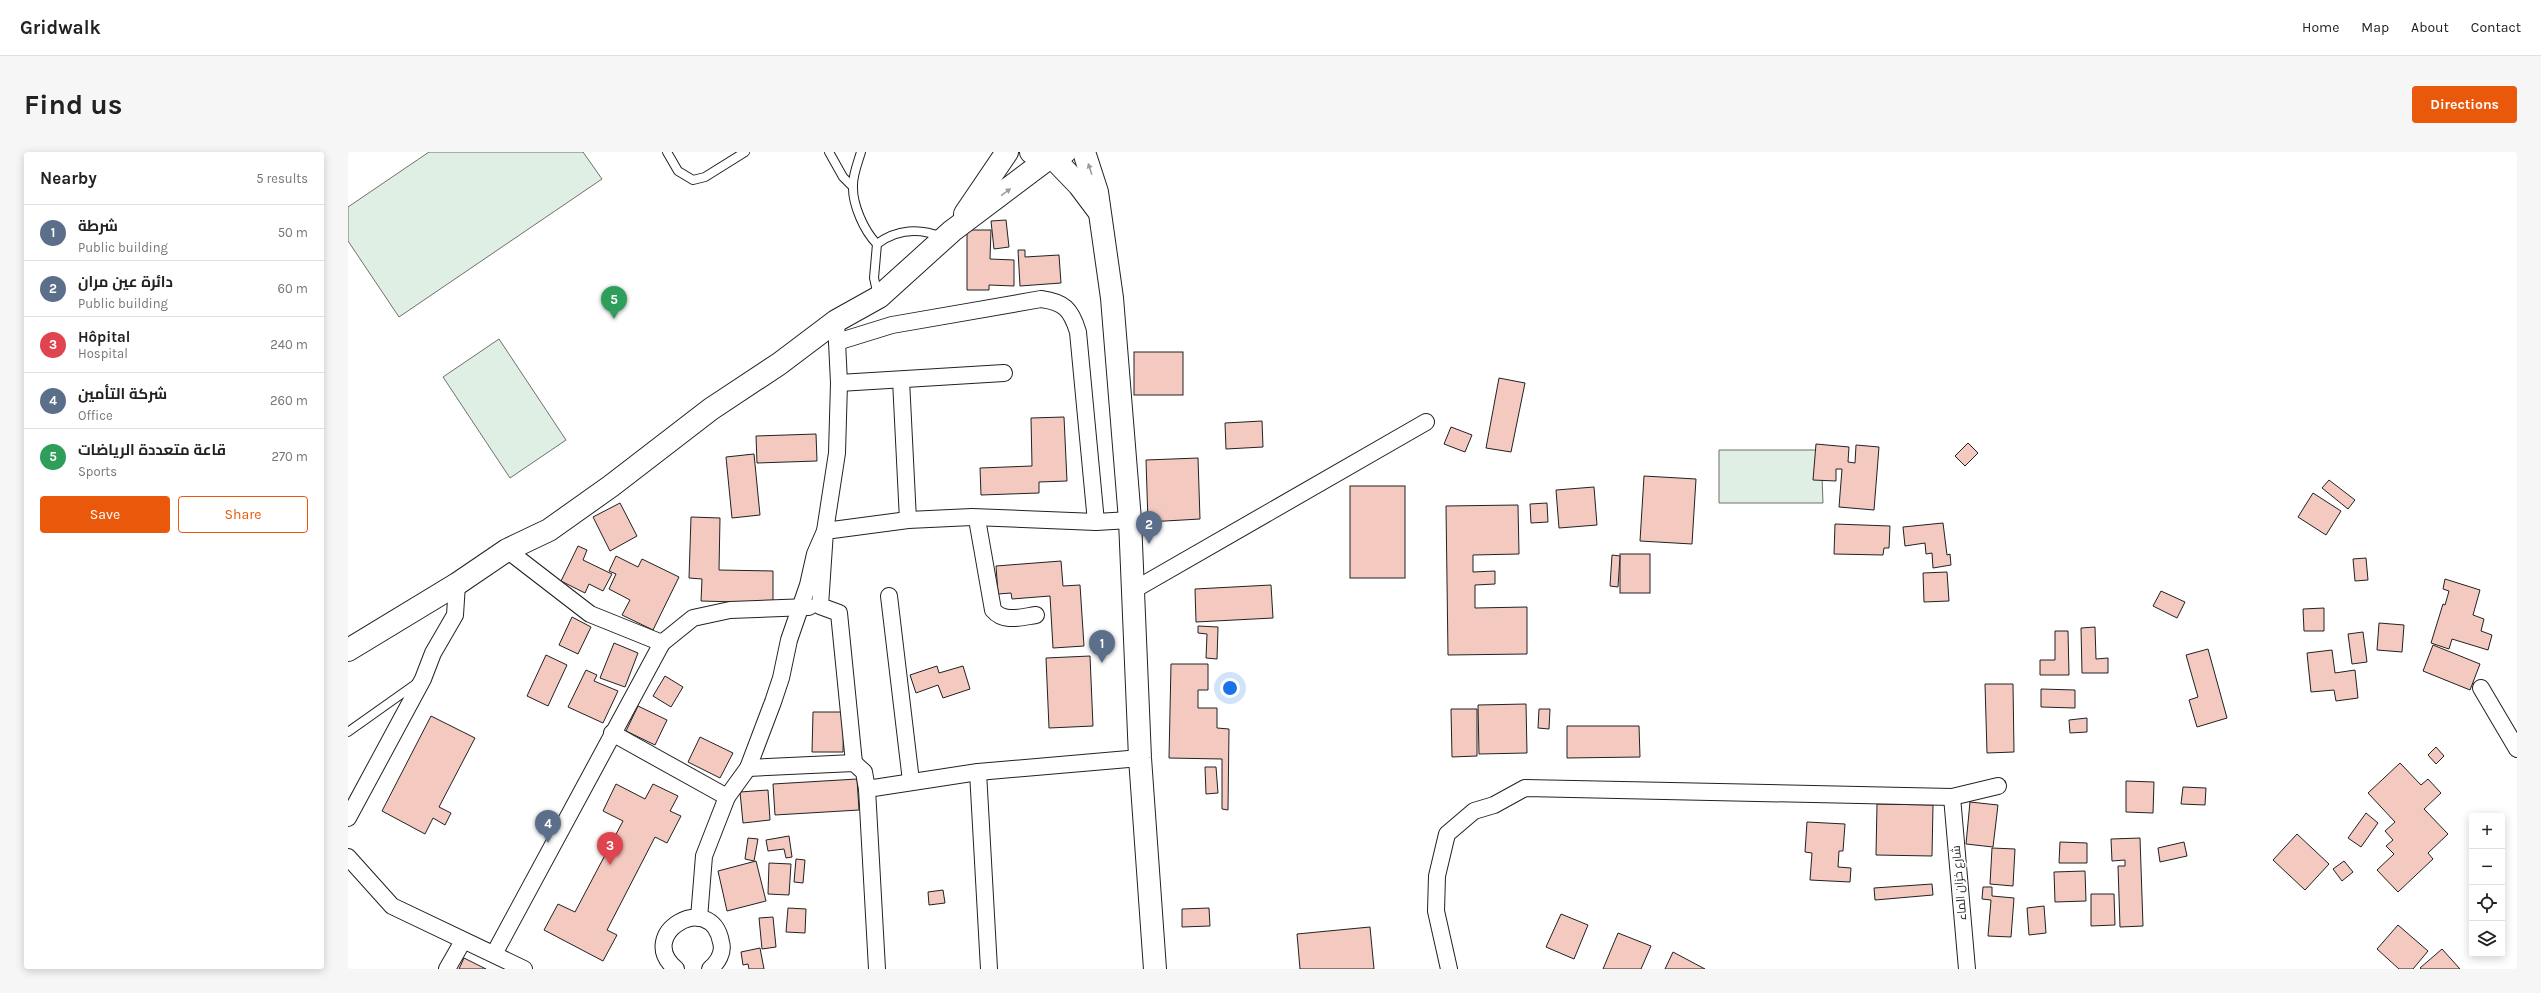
<!DOCTYPE html>
<meta charset="utf-8">
<style>
body{margin:0;font-family:Karla,Cairo,sans-serif;background:#f6f6f6;color:#222}
.controls{position:absolute;right:12px;bottom:12px;display:grid;overflow:hidden;border-radius:4px;box-shadow:0 2px 10px #0003}
.controls button{width:36px;height:36px;display:grid;place-items:center;padding:0;border:0;border-bottom:1px solid #e0e0e0;background:#fff;color:#222;font:20px sans-serif}
.you{position:absolute;left:882px;top:536px;width:14px;height:14px;margin:-10px;border:3px solid #fff;border-radius:50%;background:#1a73e8;box-shadow:0 0 0 6px #1a73e833}
.badge{display:grid;place-items:center;width:26px;height:26px;border-radius:50%;background:#ea580c;color:#fff;font-size:13px;font-weight:700}
.pin{position:absolute;translate:-50% -33px;filter:drop-shadow(0 1px 2px #0008)}
.pin::after{content:'';position:absolute;top:21px;width:14px;height:12px;background:inherit;clip-path:polygon(0 0,100% 0,50% 100%)}
.list{margin:0;padding:0;list-style:none}
h2{display:flex;justify-content:space-between;align-items:center;height:52px;margin:0;padding:0 16px;font-size:17px}
h2 small{font-size:13px;font-weight:400;color:#767676}
.list li{display:grid;grid-template-columns:26px 1fr auto;gap:12px;align-items:center;box-sizing:border-box;height:56px;padding:0 16px;border-top:1px solid #e0e0e0}
.list b{display:block;font-size:15px;white-space:nowrap}
.list p{margin:0;font-size:13px;white-space:nowrap;color:#767676}
.list em{font-size:13px;font-style:normal;color:#767676}
.actions{display:flex;gap:8px;padding:12px 16px}
.actions a{flex:1;padding:9px 0;border:1px solid #ea580c;border-radius:4px;text-align:center;font-size:14px;color:#ea580c}
.actions .main{background:#ea580c;color:#fff}
.icon{flex:none;width:22px;height:22px;fill:none;stroke:currentColor;stroke-width:2;stroke-linecap:round;stroke-linejoin:round}
.map{position:relative;flex:none;width:2169px;height:817px;overflow:hidden;border-radius:4px}
header{display:flex;align-items:center;gap:24px;box-sizing:border-box;height:56px;padding:0 20px;background:#fff;border-bottom:1px solid #e0e0e0}
header strong{font-size:19px}
nav{display:flex;gap:22px;margin-inline-start:auto;font-size:14px}
.intro{display:flex;align-items:center;justify-content:space-between;box-sizing:border-box;height:96px;padding:0 24px}
h1{margin:0;font-size:28px}
.button{padding:10px 18px;border-radius:4px;background:#ea580c;color:#fff;font-size:14px;font-weight:700}
main{display:flex;gap:24px;padding:0 24px}
aside{flex:1;background:#fff;border-radius:4px;box-shadow:0 2px 10px #0003}
.map>svg:first-child{display:block}
.green{fill:#e0efe3;stroke:#6f6f6f}
.building{fill:#f3c9c0;stroke:#222}
.lines{fill:none;stroke-linecap:round;stroke-linejoin:round}
.lane-casing{stroke:#222;stroke-width:10}
.street-casing{stroke:#222;stroke-width:18}
.secondary-casing{stroke:#222;stroke-width:24}
.primary-casing{stroke:#222;stroke-width:24}
.lane{stroke:#fff;stroke-width:8}
.street{stroke:#fff;stroke-width:16}
.secondary{stroke:#fff;stroke-width:22}
.primary{stroke:#fff;stroke-width:22}
.oneway{fill:#9c9c9c}
.labels{text-anchor:middle;stroke-width:3;stroke-linejoin:round;paint-order:stroke}
.street-label{font-size:12px;fill:#222;stroke:#fff}
</style>
<header>
<strong>Gridwalk</strong>
<nav><a>Home</a><a>Map</a><a>About</a><a>Contact</a></nav>
</header>
<div class="intro"><h1>Find us</h1><a class="button">Directions</a></div>
<main>
<aside>
<h2>Nearby<small>5 results</small></h2>
<ul class="list">
<li><span class="badge" style="background:#5c6f8a">1</span><div><b>شرطة</b><p>Public building</p></div><em>50 m</em></li>
<li><span class="badge" style="background:#5c6f8a">2</span><div><b>دائرة عين مران</b><p>Public building</p></div><em>60 m</em></li>
<li><span class="badge" style="background:#e0444e">3</span><div><b>Hôpital</b><p>Hospital</p></div><em>240 m</em></li>
<li><span class="badge" style="background:#5c6f8a">4</span><div><b>شركة التأمين</b><p>Office</p></div><em>260 m</em></li>
<li><span class="badge" style="background:#2e9e5b">5</span><div><b>قاعة متعددة الرياضات</b><p>Sports</p></div><em>270 m</em></li>
</ul>
<div class="actions"><a class="main">Save</a><a>Share</a></div>
</aside>
<div class="map">
<svg width="2169" height="817" viewBox="0 0 2169 817">
<rect width="100%" height="100%" fill="#fff"/>
<g class="green">
<path d="M81,0H235L254,27L51,165L0,89V55Z"/>
<path d="M151,187L218,288L162,326L95,225Z"/>
<path d="M1371,298H1473L1475,351H1371Z"/>
</g>
<g class="building">
<path d="M658,68L661,95L646,97L643,69Z"/>
<path d="M619,78H643L642,107L666,108V134L641,133V138H619Z"/>
<path d="M670,98H677V105L711,103L713,131L672,134Z"/>
<rect x="786" y="200" width="49" height="43"/>
<path d="M1151,226L1177,231L1163,300L1138,296Z"/>
<path d="M716,265L719,329L691,330V341L633,343L632,316L684,314L683,266Z"/>
<path d="M914,269L915,295L878,297L877,271Z"/>
<path d="M1103,275L1124,283L1117,300L1096,292Z"/>
<path d="M468,282L469,309L409,311L408,284Z"/>
<path d="M1620,291L1630,301L1617,314L1607,304Z"/>
<path d="M1468,292L1501,295L1500,310L1507,311L1508,293L1531,295L1526,358L1491,355L1494,317H1488V329L1465,328Z"/>
<path d="M406,302L412,363L384,366L378,305Z"/>
<path d="M850,306L852,367L800,370L798,308Z"/>
<path d="M1296,324L1348,327L1344,392L1292,389Z"/>
<path d="M1981,328L2007,348L2000,357L1974,336Z"/>
<rect x="1002" y="334" width="55" height="92"/>
<path d="M1246,335L1249,373L1211,376L1208,338Z"/>
<path d="M1965,341L1993,359L1978,383L1950,365Z"/>
<path d="M272,351L289,384L262,399L245,365Z"/>
<path d="M1199,351L1200,370L1183,371L1182,352Z"/>
<path d="M1170,353L1171,402L1125,403V420L1147,419V432L1127,433V456L1179,455V502L1100,503L1098,354Z"/>
<path d="M343,365L372,366L371,418L425,419V451L353,449L354,427L341,426Z"/>
<path d="M1595,371L1599,403L1602,402L1603,413L1585,416L1584,401L1578,402L1577,391L1557,394L1555,375Z"/>
<path d="M1487,372L1542,374L1541,396H1536L1535,403L1486,402Z"/>
<path d="M230,394L239,398L235,408L264,422L255,439L241,432L237,441L213,429Z"/>
<rect x="1272" y="402" width="30" height="39"/>
<path d="M1264,403L1272,404L1270,435L1262,434Z"/>
<path d="M268,404L290,415L294,407L331,425L305,478L274,463L282,448L261,437L268,422L261,419Z"/>
<path d="M2018,406L2020,428L2007,429L2005,407Z"/>
<path d="M713,409L715,434L732,433L736,494L705,496L702,444L664,447L663,441L650,442L648,414Z"/>
<path d="M1599,420L1601,449L1576,450L1575,421Z"/>
<path d="M2097,427L2132,438L2125,463L2136,467L2133,479L2144,483L2140,498L2104,487L2101,497L2083,491L2095,452L2097,453L2101,439L2095,437Z"/>
<path d="M923,433L925,466L848,470L847,437Z"/>
<path d="M1813,439L1837,450L1829,466L1805,454Z"/>
<path d="M1976,456V479H1956L1955,457Z"/>
<path d="M224,465L243,475L230,502L211,493Z"/>
<path d="M2031,471L2056,473L2054,500L2029,498Z"/>
<path d="M850,474L870,475L869,507L858,506L859,482L850,481Z"/>
<path d="M1747,475L1748,507L1760,506V521H1734L1733,476Z"/>
<path d="M1707,479H1720L1721,523H1692V508H1707Z"/>
<path d="M2015,480L2019,510L2004,512L2000,482Z"/>
<path d="M266,491L290,501L277,535L252,526Z"/>
<path d="M2085,493L2132,512L2122,538L2075,519Z"/>
<path d="M1860,497L1879,566L1849,575L1841,548L1850,545L1838,503Z"/>
<path d="M1984,498L1987,521L2007,518L2010,546L1988,549L1986,538L1963,540L1959,501Z"/>
<path d="M198,503L219,513L200,554L179,544Z"/>
<path d="M742,504L745,574L701,576L698,506Z"/>
<path d="M823,512H860V538H850V556H869V576L881,577L880,658L874,657V607L821,606Z"/>
<path d="M589,514L591,521L615,514L622,537L595,546L590,533L568,541L562,523Z"/>
<path d="M238,518L249,523L246,529L270,539L255,571L220,555Z"/>
<path d="M317,524L335,535L323,555L305,544Z"/>
<path d="M1637,532H1665L1666,600L1639,601Z"/>
<path d="M1693,537L1727,538V556L1693,555Z"/>
<path d="M1178,552L1179,601L1131,602L1130,553Z"/>
<path d="M290,554L319,568L307,593L278,579Z"/>
<path d="M1103,557H1129V604L1104,605Z"/>
<path d="M1191,557H1202L1201,577L1190,576Z"/>
<path d="M465,560H496L495,600H464Z"/>
<path d="M83,564L127,586L91,655L103,661L97,673L85,666L77,682L34,659Z"/>
<path d="M1739,566V580L1722,581L1721,568Z"/>
<path d="M1219,574H1291L1292,605L1219,606Z"/>
<path d="M352,585L385,601L372,626L340,610Z"/>
<path d="M2088,595L2096,604L2088,612L2080,603Z"/>
<path d="M2052,611L2073,633L2080,627L2093,641L2076,657L2100,682L2080,701L2085,707L2050,740L2029,718L2046,702L2038,694L2045,688L2037,679L2047,670L2020,641Z"/>
<path d="M857,615H868L870,641L858,642Z"/>
<path d="M509,627L511,658L427,663L425,632Z"/>
<path d="M1778,629L1806,630L1805,661L1778,660Z"/>
<path d="M268,632L297,647L305,632L330,644L322,659L333,664L319,691L307,685L259,778L269,783L255,809L196,778L210,752L227,760L275,669L255,659Z"/>
<path d="M1835,635L1858,636L1857,653L1833,652Z"/>
<path d="M420,638L422,668L395,671L392,640Z"/>
<path d="M1622,650L1650,653L1645,695L1618,692Z"/>
<path d="M1529,652L1585,653L1584,704L1528,703Z"/>
<path d="M2018,661L2030,671L2013,695L2000,686Z"/>
<path d="M1459,670L1497,672L1495,699H1491L1490,715L1503,716L1502,730L1462,728L1464,701L1457,700Z"/>
<path d="M1949,682L1981,712L1957,738L1925,708Z"/>
<path d="M441,684L444,705L438,706L436,697L420,699L418,688Z"/>
<path d="M400,686L410,687L406,709L397,707Z"/>
<path d="M1792,686L1795,774L1772,775L1770,714H1777V708L1764,709L1763,687Z"/>
<path d="M1712,690L1739,691V711H1711Z"/>
<path d="M1836,690L1839,704L1812,710L1810,696Z"/>
<path d="M1644,696L1667,697L1665,734L1642,732Z"/>
<path d="M448,707L457,708L455,731L446,730Z"/>
<path d="M408,709L418,749L379,759L370,719Z"/>
<path d="M1996,709L2005,720L1994,729L1985,717Z"/>
<path d="M421,711L443,712L441,743L420,742Z"/>
<path d="M1737,719L1738,749L1707,750L1706,720Z"/>
<path d="M1584,732L1585,743L1527,748L1526,736Z"/>
<path d="M1635,735H1644V744L1666,746L1663,785L1640,784L1643,748L1634,747Z"/>
<path d="M595,738L597,751L581,753L580,740Z"/>
<path d="M1743,742H1766L1767,773L1743,774Z"/>
<path d="M1696,754L1698,781L1681,783L1679,756Z"/>
<path d="M440,756L458,757L457,781L438,780Z"/>
<path d="M861,756L862,774L834,775V757Z"/>
<path d="M1213,762L1240,773L1226,807L1198,795Z"/>
<path d="M425,765L428,795L414,797L411,766Z"/>
<path d="M2050,773L2080,799L2065,817H2051L2029,797Z"/>
<path d="M1022,775L1026,817H952L949,782Z"/>
<path d="M1270,781L1303,794L1293,817H1255Z"/>
<path d="M412,796L416,817H401L400,812L395,813L393,800Z"/>
<path d="M2094,797L2112,817H2073L2072,816Z"/>
<path d="M1325,800L1357,817H1317Z"/>
<path d="M116,806L138,817H111Z"/>
</g>
<g class="lines">
<g class="lane-casing">
<g id="lane">
<path d="M319,0L330,19L345,28L357,25L397,0"/>
<path d="M481,0L495,25L504,34"/>
<path d="M513,0C510,10 505,22 505,33C504,52 516,79 529,92"/>
<path d="M530,144L526,126L529,92C549,77 572,76 594,85"/>
<path d="M0,580L69,531"/>
</g>
</g>
<g class="street-casing">
<g id="street">
<path d="M489,190L544,173L693,147C716,150 723,157 730,180L748,370"/>
<path d="M553,228L560,368"/>
<path d="M491,231L656,221"/>
<path d="M629,367L645,458C656,471 673,465 688,463"/>
<path d="M159,398L242,462L314,491L345,466L382,458L461,455"/>
<path d="M784,439L1078,270"/>
<path d="M541,444L563,629"/>
<path d="M2133,536L2169,597"/>
<path d="M264,581L379,645"/>
<path d="M506,611L491,461L472,454L477,379L560,368L624,365L748,370L782,368"/>
<path d="M400,616L506,611L516,620L519,637L630,620L792,606"/>
<path d="M630,620L641,817"/>
<path d="M519,637L529,817"/>
<path d="M1604,645L1619,817"/>
<path d="M0,666L75,527L85,501L107,463L109,432"/>
<path d="M0,705L44,754L176,817"/>
<path d="M351,766L356,704L379,645L400,616L425,550L433,526L441,488L460,433L467,402L477,379L489,301L491,231L488,169"/>
<path d="M146,802L314,491"/>
<path d="M99,817L115,789"/>
<path d="M328,817C286,782 363,737 373,790C376,800 370,810 362,817"/>
<path d="M1101,817L1088,759L1089,724L1099,682L1126,659L1146,653L1177,636L1604,645L1650,634"/>
</g>
</g>
<g class="secondary-casing">
<g id="secondary">
<path d="M617,62L659,0"/>
<path d="M0,498L109,432L159,398L201,378L263,334L363,257L431,212L488,169L531,145L604,79L701,6"/>
</g>
</g>
<g class="primary-casing">
<g id="primary">
<path d="M683,0C694,8 706,8 717,0"/>
<path d="M736,0L749,40L764,146L782,368L792,606L807,817"/>
<path d="M705,6L731,33L749,57"/>
</g>
</g>
<use href="#lane" class="lane"/>
<use href="#street" class="street"/>
<use href="#secondary" class="secondary"/>
<use href="#primary" class="primary"/>
</g>
<defs><path id="oneway-solid" d="M-6-.8H1V-3.2L6.5 0L1 3.2V.8H-6Z"/></defs>
<g class="oneway">
<use href="#oneway-solid" transform="translate(742 17) rotate(-108)"/>
<use href="#oneway-solid" transform="translate(658 40) rotate(-36)"/>
</g>
<g class="labels">
<g class="street-label">
<text transform="translate(1611 731) rotate(-95)" y="4">شارع خزان الماء</text>
</g>
</g>
</svg>
<div class="controls">
<button>+</button>
<button>−</button>
<button><svg class="icon" aria-label="locate" viewBox="0 0 24 24"><circle cx="12" cy="12" r="6"/><path d="M12 2v4M12 18v4M2 12h4M18 12h4"/></svg></button>
<button><svg class="icon" aria-label="layers" viewBox="0 0 24 24"><path d="M12 4l9 5-9 5-9-5zM3 14l9 5 9-5"/></svg></button>
</div>
<div class="you"></div>
<div class="pin badge" style="left:754px;top:511px;background:#5c6f8a">1</div>
<div class="pin badge" style="left:801px;top:392px;background:#5c6f8a">2</div>
<div class="pin badge" style="left:262px;top:713px;background:#e0444e">3</div>
<div class="pin badge" style="left:200px;top:691px;background:#5c6f8a">4</div>
<div class="pin badge" style="left:266px;top:167px;background:#2e9e5b">5</div>
</div>
</main>
